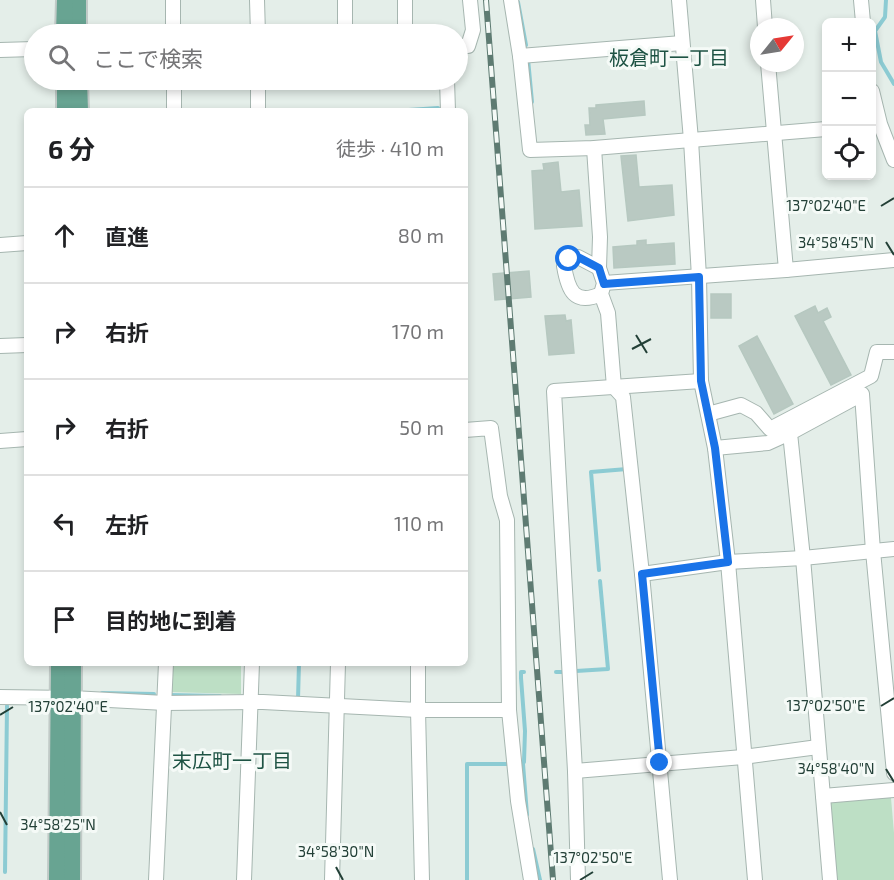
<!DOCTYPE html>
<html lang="ja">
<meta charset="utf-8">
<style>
body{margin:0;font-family:"Exo 2","Noto Sans JP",sans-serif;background:#f2f2f2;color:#202124}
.controls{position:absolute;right:18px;top:18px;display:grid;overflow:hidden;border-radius:9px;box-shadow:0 3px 9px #0003}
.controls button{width:54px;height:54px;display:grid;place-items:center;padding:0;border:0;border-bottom:2px solid #e0e0e0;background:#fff;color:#202124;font:30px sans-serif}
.compass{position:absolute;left:750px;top:18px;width:54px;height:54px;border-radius:50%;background:#fff;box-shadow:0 3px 9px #0003;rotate:60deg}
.stop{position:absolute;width:18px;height:18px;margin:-14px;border:4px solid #1a73e8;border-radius:50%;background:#fff}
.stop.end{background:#1a73e8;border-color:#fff;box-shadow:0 2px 6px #0008}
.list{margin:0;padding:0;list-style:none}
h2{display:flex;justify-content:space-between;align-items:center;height:78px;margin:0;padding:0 24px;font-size:26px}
h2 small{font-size:20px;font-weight:400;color:#757577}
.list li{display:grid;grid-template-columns:39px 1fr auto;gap:18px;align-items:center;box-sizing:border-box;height:96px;padding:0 24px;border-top:2px solid #e0e0e0}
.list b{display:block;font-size:22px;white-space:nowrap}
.list em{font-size:20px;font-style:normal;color:#757577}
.icon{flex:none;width:33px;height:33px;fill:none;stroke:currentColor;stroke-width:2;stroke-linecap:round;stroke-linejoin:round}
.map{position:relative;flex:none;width:894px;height:880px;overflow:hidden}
.search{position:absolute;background:#fff;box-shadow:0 3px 9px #0003;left:24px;top:24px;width:444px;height:66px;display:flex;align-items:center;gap:15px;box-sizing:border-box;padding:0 21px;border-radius:33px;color:#757577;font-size:22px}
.panel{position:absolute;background:#fff;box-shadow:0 3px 9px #0003;left:24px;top:108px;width:444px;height:558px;border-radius:9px}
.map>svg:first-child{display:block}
.green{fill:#bddfc5}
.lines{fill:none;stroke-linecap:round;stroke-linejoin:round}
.stream{stroke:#8ccbd3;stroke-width:4}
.building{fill:#b9c9c2;stroke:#b6c8c0;stroke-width:1.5}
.minor-casing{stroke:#a6b6b0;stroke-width:16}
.major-casing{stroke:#c1cac7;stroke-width:20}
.minor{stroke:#fff;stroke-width:14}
.major{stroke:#68a492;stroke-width:16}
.rail-casing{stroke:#5e7b72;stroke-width:6}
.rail{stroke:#f5faf7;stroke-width:4;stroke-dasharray:11;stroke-linecap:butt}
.route{stroke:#1a73e8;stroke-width:8}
.ticks{fill:none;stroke:#234037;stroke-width:2}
.labels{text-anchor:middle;stroke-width:6;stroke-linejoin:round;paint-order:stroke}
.neighbourhood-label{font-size:20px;fill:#1e5344;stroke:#f5faf7}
.ticks-label{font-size:15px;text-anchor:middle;fill:#234037;stroke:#f5faf7;stroke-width:6;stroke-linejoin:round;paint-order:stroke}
</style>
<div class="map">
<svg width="894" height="880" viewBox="0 0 894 880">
<rect width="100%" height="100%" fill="#e4eee9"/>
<g class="green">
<path d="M170,663H241V694L169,692Z"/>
<path d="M888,794L891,798L894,833V880H835L828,805L833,800Z"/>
</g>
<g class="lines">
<g class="stream">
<path d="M886,0L885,17L875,31L881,62L894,84"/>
<path d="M518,2L526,45"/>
<path d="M528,59L532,102"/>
<path d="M394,111L438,108"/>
<path d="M599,570L591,472L627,469"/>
<path d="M576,671L608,669L600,581"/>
<path d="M556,672H567"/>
<path d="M102,693L154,694"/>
<path d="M169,695L220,696"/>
<path d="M298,699L299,663"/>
<path d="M522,764L524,762L525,731L521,678V672H524"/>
<path d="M523,764L527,815"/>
<path d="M533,849L540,880"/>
<path d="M5,872L7,706"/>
<path d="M467,880V764H510"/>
</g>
</g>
<g class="building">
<path d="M644,101L645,115L603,119L605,134L586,135L585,125H590L589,108H596V105Z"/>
<path d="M636,155L639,187L672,185L674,215L628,221L621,156Z"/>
<path d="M558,162L561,192L579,190L582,226L535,229L532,171L544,170L543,164Z"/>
<path d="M646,240V245L674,243L675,264L614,268L613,247L637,245V241Z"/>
<path d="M529,271L531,297L495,300L493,274Z"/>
<rect x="711" y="294" width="20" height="24"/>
<path d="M815,306L818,313L827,308L831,317L823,321L851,375L831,385L795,316Z"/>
<path d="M565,315L566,321L571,320L574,353L549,355L545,316Z"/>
<path d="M757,336L793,404L774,414L739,346Z"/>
</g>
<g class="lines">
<g class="minor-casing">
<g id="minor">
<path d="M173,0V34"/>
<path d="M257,0L258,34"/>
<path d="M345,0V34"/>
<path d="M405,0V34"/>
<path d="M511,0L520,56L530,150L594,148L826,129"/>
<path d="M679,0L691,140L699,277L701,381L715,448L728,562L755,880"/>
<path d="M763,0L765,27"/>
<path d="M861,0L863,22"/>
<path d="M458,46H468L473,30L470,0"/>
<path d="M0,50L34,49"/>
<path d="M520,56L682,43"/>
<path d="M768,63L786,270"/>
<path d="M174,80V111"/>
<path d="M258,80V111"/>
<path d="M447,80L448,111"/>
<path d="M872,91L880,124L894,160"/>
<path d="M594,148L600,237L599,268L604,283L601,294L608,313L614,387L623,397L642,574L670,880"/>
<path d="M0,245L27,243"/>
<path d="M599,268L578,257L569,259L564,266C568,290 574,306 601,294"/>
<path d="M604,283L786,270L894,260"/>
<path d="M0,346L27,345"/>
<path d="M708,414L741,405L756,413L770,429L871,376L877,352H894"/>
<path d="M465,430L491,428L500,496L507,520L509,710L518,801L531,880"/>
<path d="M0,441L27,439"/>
<path d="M715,448L768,443L790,433"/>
<path d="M642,574L728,562L803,558L894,549"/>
<path d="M0,697L72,698L165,703L263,702L418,710V663"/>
<path d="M575,771L743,757L818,747"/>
<path d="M823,796L894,790"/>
<path d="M156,880L166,663"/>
<path d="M244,880L252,663"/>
<path d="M332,880L338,663"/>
<path d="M422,880L418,710H509"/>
<path d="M578,880L575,771L554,391L701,381"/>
<path d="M830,880L803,558L790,433L862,394L873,551L894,773"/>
</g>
</g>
<g class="major-casing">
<g id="major">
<path d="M78,0V34"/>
<path d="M64,34L65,0"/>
<path d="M65,80V111"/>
<path d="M79,80L80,111"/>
<path d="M57,880L59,663"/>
<path d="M72,880L73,663"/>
</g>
</g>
<use href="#minor" class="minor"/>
<use href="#major" class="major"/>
<g class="rail-casing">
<path id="rail" d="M486,0L553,880"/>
</g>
<use href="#rail" class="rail"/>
</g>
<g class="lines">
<path class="route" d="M569,259L578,257L599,268L604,284L699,277L701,381L715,448L728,562L642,574L660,763"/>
</g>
<path class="ticks" d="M881,206L894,198M886,242L894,255M636,335L647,353M632,349L651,339M881,706L894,698M0,715L13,707M886,769L894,782M0,812L7,825M336,867L343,880M580,880L593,872"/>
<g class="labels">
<g class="neighbourhood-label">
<text x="669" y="65">板倉町一丁目</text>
<text x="232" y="768">末広町一丁目</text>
</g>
</g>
<g class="ticks-label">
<text x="826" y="211">137°02'40"E</text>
<text x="836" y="248">34°58'45"N</text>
<text x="826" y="711">137°02'50"E</text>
<text x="68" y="712">137°02'40"E</text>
<text x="836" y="774">34°58'40"N</text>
<text x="58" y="830">34°58'25"N</text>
<text x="336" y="857">34°58'30"N</text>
<text x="593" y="863">137°02'50"E</text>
</g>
</svg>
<div class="controls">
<button>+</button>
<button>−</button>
<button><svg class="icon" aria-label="locate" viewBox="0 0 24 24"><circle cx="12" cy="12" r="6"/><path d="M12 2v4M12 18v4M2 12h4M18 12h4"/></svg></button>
</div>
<svg class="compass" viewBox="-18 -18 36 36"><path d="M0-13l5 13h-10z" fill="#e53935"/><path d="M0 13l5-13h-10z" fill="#757577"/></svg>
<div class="stop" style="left:569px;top:259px"></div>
<div class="stop end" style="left:660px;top:763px"></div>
<div class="search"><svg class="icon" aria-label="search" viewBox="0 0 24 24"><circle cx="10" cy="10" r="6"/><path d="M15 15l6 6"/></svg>ここで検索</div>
<section class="panel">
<h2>6 分<small>徒歩 · 410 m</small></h2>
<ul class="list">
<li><svg class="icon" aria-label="ahead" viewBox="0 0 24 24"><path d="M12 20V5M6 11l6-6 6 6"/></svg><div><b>直進</b></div><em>80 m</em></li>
<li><svg class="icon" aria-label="right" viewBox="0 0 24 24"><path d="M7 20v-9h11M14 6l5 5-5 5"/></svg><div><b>右折</b></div><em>170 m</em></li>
<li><svg class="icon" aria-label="right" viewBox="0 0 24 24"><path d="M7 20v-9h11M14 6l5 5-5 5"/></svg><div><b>右折</b></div><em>50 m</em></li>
<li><svg class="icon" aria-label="left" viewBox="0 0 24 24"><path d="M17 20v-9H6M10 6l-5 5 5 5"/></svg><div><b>左折</b></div><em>110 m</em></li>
<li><svg class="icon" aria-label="arrive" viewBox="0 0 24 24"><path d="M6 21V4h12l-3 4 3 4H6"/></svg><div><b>目的地に到着</b></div></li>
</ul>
</section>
</div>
